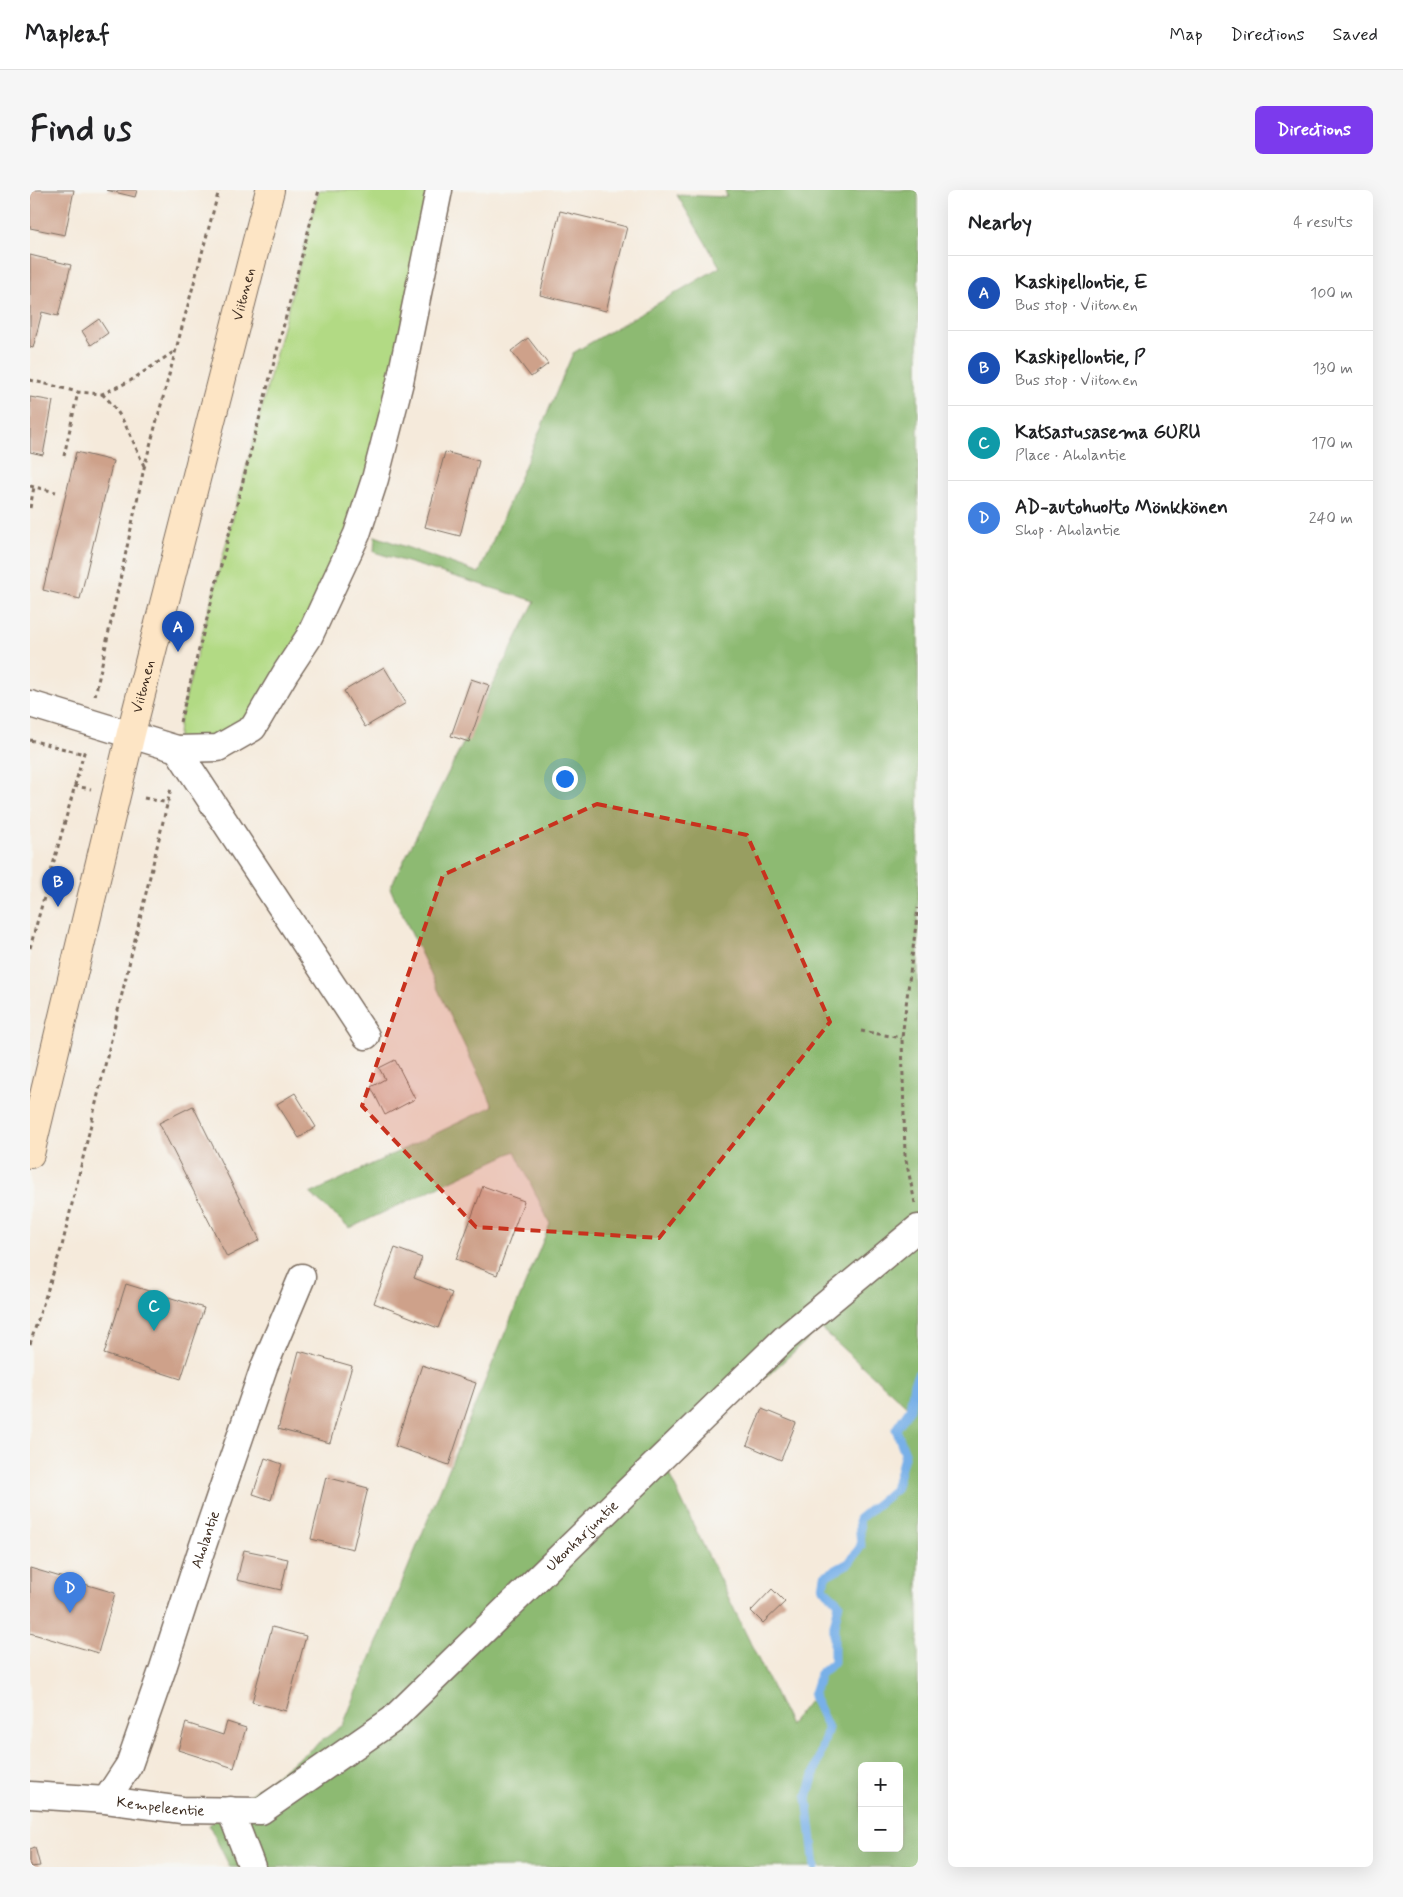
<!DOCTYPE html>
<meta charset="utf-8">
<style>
body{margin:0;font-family:Mynerve,sans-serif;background:#f6f6f6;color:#202124}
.controls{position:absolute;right:15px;bottom:15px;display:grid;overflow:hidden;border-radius:8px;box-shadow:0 5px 20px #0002}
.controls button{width:45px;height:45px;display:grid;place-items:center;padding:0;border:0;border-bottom:1px solid #e0e0e0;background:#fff;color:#202124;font:25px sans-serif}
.you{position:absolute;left:534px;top:588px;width:18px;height:18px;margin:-12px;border:4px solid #fff;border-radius:50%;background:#1a73e8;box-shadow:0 0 0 8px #1a73e833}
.badge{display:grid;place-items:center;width:32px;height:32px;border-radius:50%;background:#7c3aed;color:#fff;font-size:16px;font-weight:700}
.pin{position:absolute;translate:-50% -41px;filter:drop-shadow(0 1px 2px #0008)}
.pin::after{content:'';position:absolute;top:26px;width:18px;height:15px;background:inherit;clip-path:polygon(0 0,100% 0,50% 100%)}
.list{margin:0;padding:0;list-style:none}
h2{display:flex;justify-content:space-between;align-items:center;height:65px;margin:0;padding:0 20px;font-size:21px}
h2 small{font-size:16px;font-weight:400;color:#757577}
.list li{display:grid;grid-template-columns:32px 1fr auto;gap:15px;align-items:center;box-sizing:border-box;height:75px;padding:0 20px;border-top:1px solid #e0e0e0}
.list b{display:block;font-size:19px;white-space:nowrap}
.list p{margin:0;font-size:16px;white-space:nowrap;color:#757577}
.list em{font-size:16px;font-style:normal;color:#757577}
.map{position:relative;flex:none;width:888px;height:1677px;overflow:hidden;border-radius:8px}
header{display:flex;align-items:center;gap:30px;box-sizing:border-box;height:70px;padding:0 25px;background:#fff;border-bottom:1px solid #e0e0e0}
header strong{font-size:24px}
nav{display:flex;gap:28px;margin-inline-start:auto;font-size:18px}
.intro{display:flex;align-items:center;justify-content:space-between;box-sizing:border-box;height:120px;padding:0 30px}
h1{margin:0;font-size:35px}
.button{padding:12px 22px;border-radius:8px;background:#7c3aed;color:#fff;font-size:18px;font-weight:700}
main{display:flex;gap:30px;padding:0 30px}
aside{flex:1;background:#fff;border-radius:8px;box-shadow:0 5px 20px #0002}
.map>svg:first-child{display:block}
.green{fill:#b2da84;stroke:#768251}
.forest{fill:#8dba72;stroke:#647248;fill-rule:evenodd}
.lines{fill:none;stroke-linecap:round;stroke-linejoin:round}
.stream{stroke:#78b0e8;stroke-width:9}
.building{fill:#cea18a}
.minor-casing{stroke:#7c6d60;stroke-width:29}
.secondary-casing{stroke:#7c6d60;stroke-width:30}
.path{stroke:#7c6d60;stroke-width:3;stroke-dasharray:4 4;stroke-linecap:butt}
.minor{stroke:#fff;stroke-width:26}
.secondary{stroke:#fde5c5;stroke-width:28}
.marked{fill:#c8321e;fill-opacity:0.2;stroke:#c8321e;stroke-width:4;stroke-dasharray:10 6;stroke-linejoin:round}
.labels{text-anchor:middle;stroke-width:4;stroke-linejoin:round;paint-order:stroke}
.street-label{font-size:15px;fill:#3b2a1e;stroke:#f6f6f2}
</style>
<header>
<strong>Mapleaf</strong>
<nav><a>Map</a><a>Directions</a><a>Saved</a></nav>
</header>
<div class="intro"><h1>Find us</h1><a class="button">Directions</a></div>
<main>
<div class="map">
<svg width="888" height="1677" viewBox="0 0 888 1677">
<rect width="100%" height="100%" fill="#f6f6f2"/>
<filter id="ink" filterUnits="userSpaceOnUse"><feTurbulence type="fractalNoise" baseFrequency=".02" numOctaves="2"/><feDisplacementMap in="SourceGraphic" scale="10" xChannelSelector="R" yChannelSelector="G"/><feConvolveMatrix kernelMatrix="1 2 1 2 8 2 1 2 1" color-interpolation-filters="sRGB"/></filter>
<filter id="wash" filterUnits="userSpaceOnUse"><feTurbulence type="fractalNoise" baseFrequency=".0096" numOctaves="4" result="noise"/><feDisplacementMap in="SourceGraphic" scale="20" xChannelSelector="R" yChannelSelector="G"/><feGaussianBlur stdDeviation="1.12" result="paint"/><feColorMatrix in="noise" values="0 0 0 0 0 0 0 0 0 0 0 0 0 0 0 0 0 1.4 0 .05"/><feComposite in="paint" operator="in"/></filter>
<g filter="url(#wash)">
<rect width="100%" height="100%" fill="#f5eadb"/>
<path class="green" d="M289,0H409L345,289L223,538L147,559L149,533Z"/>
<path class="forest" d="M695,0H888V1677H200L179,1635L313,1535L520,1034L485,961L320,1038L280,1004L463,916L360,698L505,411L344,362L345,346L449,383L543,163L690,77L647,5L697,7ZM790,1138L880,1219L866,1239L875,1263L865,1300L829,1329L831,1356L819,1373L795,1386L793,1398L809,1413L804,1436V1472L790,1484L783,1506L760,1535L636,1278ZM832,1576H869V1658H832Z"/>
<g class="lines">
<path class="stream" d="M785,1677L777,1608L798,1538L783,1506L790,1484L804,1472V1436L809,1413L793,1398L795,1386L819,1373L831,1356L829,1329L865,1300L875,1263L866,1239L880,1219L884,1193L888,1184"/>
</g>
<g id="blocks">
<g class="building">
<path d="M0,0H44L35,45L0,38Z"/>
<path d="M76,0H107L105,7Z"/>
<path d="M530,21L597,37L576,121L510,105Z"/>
<path d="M0,65L41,75L28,126L12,122L3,158L0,157Z"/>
<path d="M69,129L78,143L61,155L52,141Z"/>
<path d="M498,148L518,174L501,187L481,161Z"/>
<path d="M0,207L23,211L13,265L0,262Z"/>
<path d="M46,262L83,271L50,409L13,400Z"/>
<path d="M415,262L449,271L430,346L395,337Z"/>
<path d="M354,477L376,513L335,537L314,501Z"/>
<path d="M441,489L459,495L439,552L421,546Z"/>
<path d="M365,870L385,909L355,925L341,897L355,889L349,878Z"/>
<path d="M265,903L286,937L269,948L247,914Z"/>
<path d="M163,916L230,1050L197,1067L129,933Z"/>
<path d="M453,996L494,1011L467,1085L426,1069Z"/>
<path d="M365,1058L392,1068L384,1088L422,1103L408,1138L344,1113Z"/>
<path d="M96,1094L174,1118L151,1189L74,1164Z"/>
<path d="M269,1161L322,1176L300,1253L248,1239Z"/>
<path d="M392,1175L446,1193L419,1275L365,1256Z"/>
<path d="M732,1219L766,1233L751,1270L717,1255Z"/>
<path d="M235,1268L252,1274L241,1310L223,1304Z"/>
<path d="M296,1287L338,1298L323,1359L281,1349Z"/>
<path d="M214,1360L258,1369L251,1400L207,1390Z"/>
<path d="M0,1378L85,1403L68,1463L0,1443Z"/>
<path d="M742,1399L755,1412L733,1433L721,1421Z"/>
<path d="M242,1437L276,1446L256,1521L222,1512Z"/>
<path d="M197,1532L216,1538L204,1578L148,1560L156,1533L193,1545Z"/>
<path d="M5,1657L10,1676L0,1677V1659Z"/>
</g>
</g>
</g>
<g filter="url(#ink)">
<use href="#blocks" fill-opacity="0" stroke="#7c6d60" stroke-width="1"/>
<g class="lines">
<g class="minor-casing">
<g id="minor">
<path d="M0,514L147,559L188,558L223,538L256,482L279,447L327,344L345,289L370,192L409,0"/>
<path d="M147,559L336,846"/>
<path id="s1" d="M0,1605L76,1610L152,1620L231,1621L362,1530L754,1149L888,1038"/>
<path id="s2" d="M76,1610L99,1575L133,1478L170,1364L234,1177L272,1087"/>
<path d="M200,1620L222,1677"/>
</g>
</g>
<g class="secondary-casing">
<g id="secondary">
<path id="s3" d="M0,964L101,543L240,0"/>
</g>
</g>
<g class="path">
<path d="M0,190L48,202L72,204L100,191L145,161"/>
<path d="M72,204C93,222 103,252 114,276"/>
<path d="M34,266L48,202"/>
<path d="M0,296L26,302"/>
<path d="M0,318L4,297"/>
<path d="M65,506L114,278L189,0"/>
<path d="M150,532L289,0"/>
<path d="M0,550L54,564"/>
<path d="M44,596L61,599"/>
<path d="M114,608L138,613"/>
<path d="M0,758L55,559"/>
<path d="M831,841L872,848"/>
<path d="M885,1013L875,965L872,848L888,718"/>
<path d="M0,1154L32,1056L141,598"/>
</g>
<use href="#minor" class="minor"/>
<use href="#secondary" class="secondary"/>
</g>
</g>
<path class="marked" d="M567,614L717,645L800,832L629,1048L446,1037L332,916L413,685Z"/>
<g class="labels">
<g class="street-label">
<text dy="5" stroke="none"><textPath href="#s3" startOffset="886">Viitonen</textPath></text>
<text dy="5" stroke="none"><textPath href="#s3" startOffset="481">Viitonen</textPath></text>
<text dy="5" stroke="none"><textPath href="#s1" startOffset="656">Ukonharjuntie</textPath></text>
<text dy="5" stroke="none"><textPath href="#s2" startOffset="280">Aholantie</textPath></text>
<text dy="5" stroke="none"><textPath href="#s1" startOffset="131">Kempeleentie</textPath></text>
</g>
</g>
</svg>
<div class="controls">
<button>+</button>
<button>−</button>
</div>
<div class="you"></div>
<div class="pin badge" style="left:148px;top:462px;background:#1a4fb4">A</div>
<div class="pin badge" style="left:28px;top:717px;background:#1a4fb4">B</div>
<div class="pin badge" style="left:124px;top:1141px;background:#0f9aa8">C</div>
<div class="pin badge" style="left:40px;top:1423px;background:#3f7fe0">D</div>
</div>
<aside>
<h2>Nearby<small>4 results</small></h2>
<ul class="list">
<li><span class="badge" style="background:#1a4fb4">A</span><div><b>Kaskipellontie, E</b><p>Bus stop · Viitonen</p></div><em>100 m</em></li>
<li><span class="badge" style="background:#1a4fb4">B</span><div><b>Kaskipellontie, P</b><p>Bus stop · Viitonen</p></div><em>130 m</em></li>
<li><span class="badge" style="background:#0f9aa8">C</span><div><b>Katsastusasema GURU</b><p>Place · Aholantie</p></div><em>170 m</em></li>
<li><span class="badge" style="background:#3f7fe0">D</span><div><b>AD-autohuolto Mönkkönen</b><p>Shop · Aholantie</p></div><em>240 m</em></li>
</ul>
</aside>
</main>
